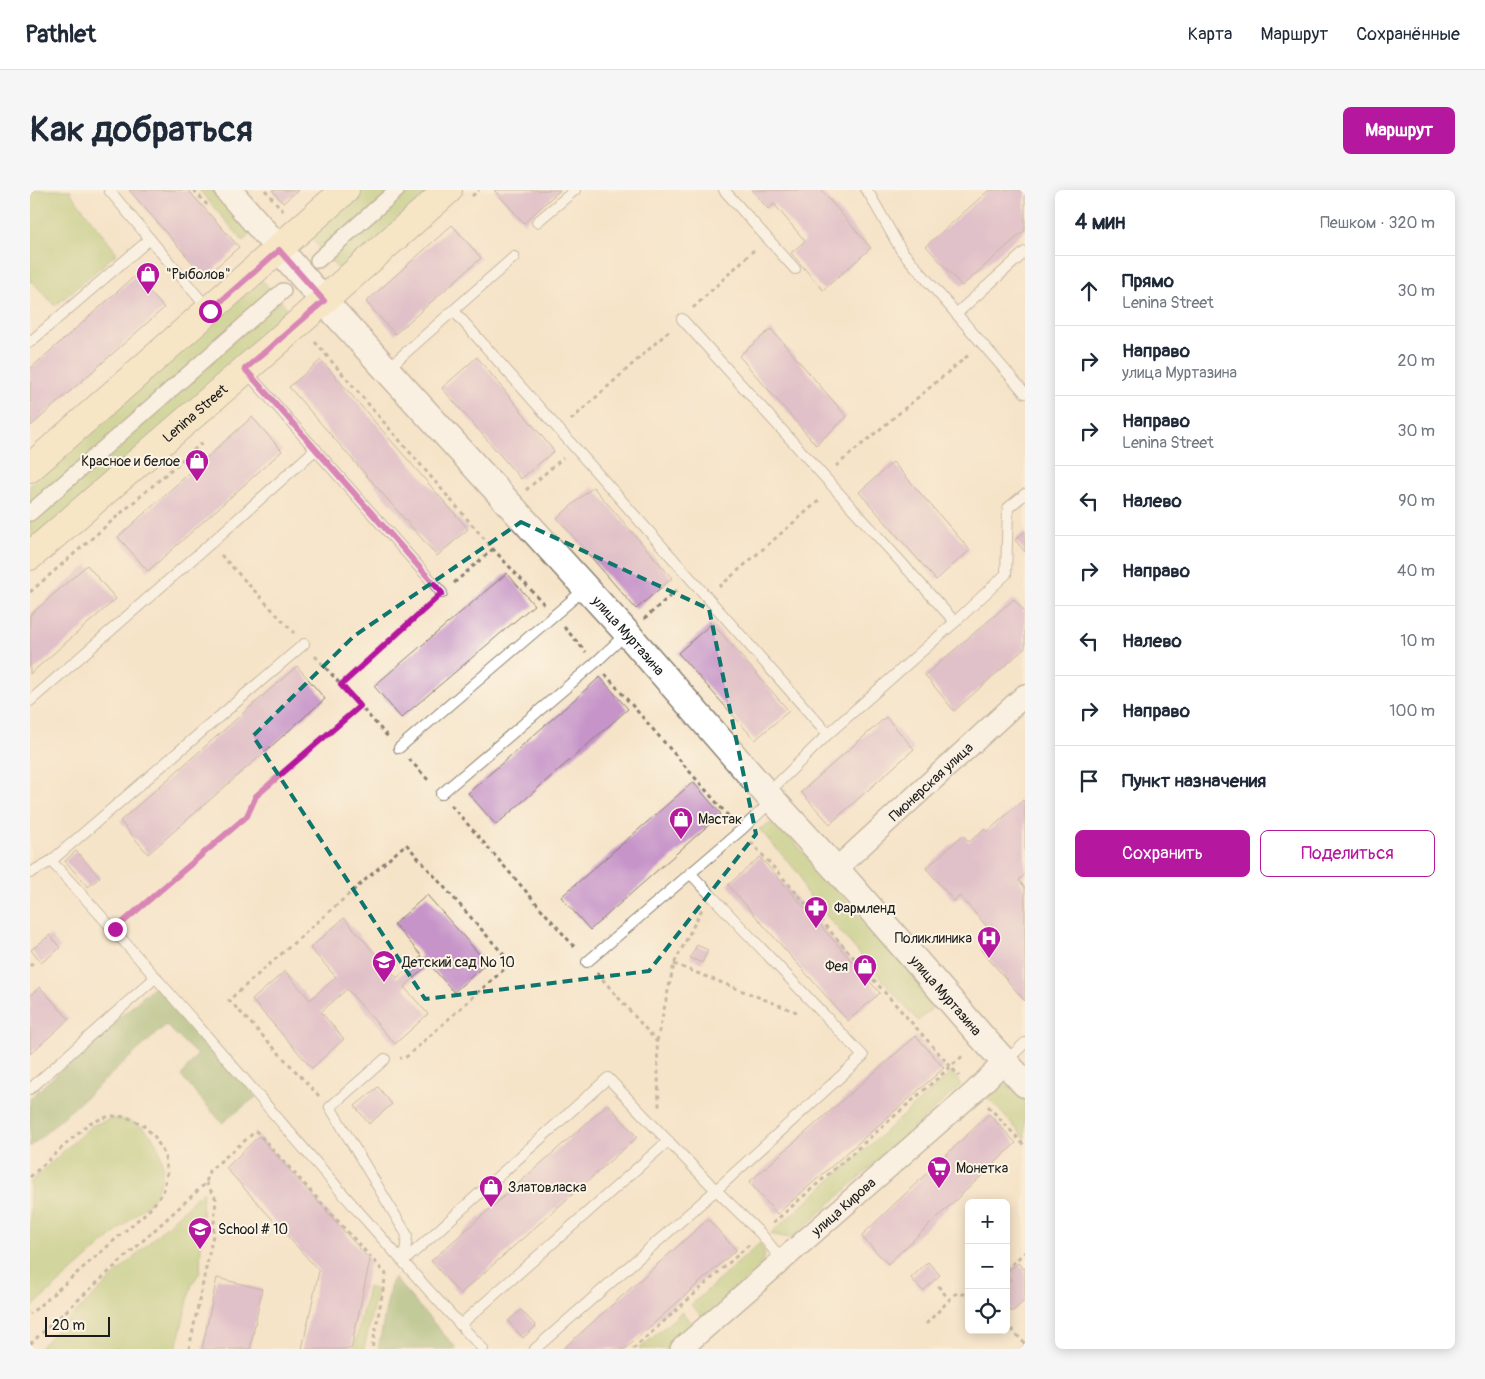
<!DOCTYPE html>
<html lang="ru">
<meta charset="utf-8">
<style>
body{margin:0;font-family:Pangolin,sans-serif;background:#f6f6f7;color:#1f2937}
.controls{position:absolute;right:15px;bottom:15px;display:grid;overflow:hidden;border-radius:8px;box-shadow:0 2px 12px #0003}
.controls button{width:45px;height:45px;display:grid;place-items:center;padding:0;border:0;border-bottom:1px solid #e0e1e3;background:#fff;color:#1f2937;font:25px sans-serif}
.scale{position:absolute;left:15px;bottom:12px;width:65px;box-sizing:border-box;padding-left:5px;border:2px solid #1c1c1c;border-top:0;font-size:14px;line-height:18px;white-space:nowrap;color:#1c1c1c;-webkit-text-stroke:4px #fcf5e5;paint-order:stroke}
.stop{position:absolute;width:15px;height:15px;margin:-11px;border:4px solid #b5179e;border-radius:50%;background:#fff}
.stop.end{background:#b5179e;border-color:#fff;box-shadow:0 1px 5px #0008}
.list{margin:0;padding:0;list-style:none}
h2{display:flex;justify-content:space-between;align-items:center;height:65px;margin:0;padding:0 20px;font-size:21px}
h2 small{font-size:16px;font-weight:400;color:#747a83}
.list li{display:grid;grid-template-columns:32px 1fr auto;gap:15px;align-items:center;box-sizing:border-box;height:70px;padding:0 20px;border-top:1px solid #e0e1e3}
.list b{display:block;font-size:19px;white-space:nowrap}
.list p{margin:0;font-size:16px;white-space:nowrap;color:#747a83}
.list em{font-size:16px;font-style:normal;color:#747a83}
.actions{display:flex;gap:10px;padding:15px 20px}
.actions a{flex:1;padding:11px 0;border:1px solid #b5179e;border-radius:8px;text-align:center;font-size:18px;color:#b5179e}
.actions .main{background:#b5179e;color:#fff}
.icon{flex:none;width:28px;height:28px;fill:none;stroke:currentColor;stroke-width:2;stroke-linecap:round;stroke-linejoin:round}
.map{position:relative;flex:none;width:995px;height:1159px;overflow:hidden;border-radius:8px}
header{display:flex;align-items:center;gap:30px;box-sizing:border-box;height:70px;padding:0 25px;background:#fff;border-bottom:1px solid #e0e1e3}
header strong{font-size:24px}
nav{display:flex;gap:28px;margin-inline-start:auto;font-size:18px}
.intro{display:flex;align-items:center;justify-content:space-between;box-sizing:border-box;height:120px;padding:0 30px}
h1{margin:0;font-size:35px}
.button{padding:12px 22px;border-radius:8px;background:#b5179e;color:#fff;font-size:18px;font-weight:700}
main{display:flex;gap:30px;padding:0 30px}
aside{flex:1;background:#fff;border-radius:8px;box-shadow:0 2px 12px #0003}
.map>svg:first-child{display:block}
.green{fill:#a7c46b;stroke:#627044}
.forest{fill:#85aa5f;stroke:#50633e}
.building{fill:#c694c9}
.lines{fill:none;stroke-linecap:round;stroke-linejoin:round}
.service-casing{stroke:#898072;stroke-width:12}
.pedestrian-casing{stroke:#898072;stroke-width:18}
.minor-casing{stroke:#898072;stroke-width:24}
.tertiary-casing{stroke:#898072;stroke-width:29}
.secondary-casing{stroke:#898072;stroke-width:30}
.path{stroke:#898072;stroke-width:3;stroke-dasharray:4 4;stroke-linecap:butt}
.service{stroke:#fff;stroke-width:10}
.pedestrian{stroke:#fff;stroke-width:15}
.minor{stroke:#fff;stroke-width:21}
.tertiary{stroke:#fff;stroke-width:26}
.secondary{stroke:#f7e9c3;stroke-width:28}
.route{stroke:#b5179e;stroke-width:6}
.marked{fill:none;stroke:#0f766e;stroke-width:4;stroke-dasharray:10 6;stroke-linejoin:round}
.labels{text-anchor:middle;stroke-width:4;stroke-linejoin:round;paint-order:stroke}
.poi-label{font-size:14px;fill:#1c1c1c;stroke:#fcf5e5;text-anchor:start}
.street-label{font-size:14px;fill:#1c1c1c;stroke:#fcf5e5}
</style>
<header>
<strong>Pathlet</strong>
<nav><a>Карта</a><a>Маршрут</a><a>Сохранённые</a></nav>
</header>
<div class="intro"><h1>Как добраться</h1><a class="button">Маршрут</a></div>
<main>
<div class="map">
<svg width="995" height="1159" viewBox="0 0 995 1159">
<rect width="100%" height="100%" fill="#fcf5e5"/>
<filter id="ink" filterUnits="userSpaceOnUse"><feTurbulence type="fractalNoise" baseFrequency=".02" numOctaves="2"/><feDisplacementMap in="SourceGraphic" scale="10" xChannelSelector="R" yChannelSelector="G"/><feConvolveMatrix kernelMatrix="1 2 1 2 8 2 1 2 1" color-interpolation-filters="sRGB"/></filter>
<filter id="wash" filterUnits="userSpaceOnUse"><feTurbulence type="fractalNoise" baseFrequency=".0096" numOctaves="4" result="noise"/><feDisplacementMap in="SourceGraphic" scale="20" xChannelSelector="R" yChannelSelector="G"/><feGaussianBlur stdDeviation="1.12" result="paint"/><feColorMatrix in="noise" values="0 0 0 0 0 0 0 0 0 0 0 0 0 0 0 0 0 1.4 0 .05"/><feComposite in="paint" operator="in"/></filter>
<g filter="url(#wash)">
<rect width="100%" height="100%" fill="#f6e4c9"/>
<g class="green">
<path d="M0,0H41L40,2L87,63L25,116L2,91L0,93Z"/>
<path d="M169,0H187L221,44L213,51Z"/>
<path d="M330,0H401L310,81L279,46Z"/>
<path d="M232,90L244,103L0,317V295Z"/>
<path d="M250,110L262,123L0,355V331Z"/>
<path d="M746,631L907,814L888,831L774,700L770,685L729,639Z"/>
<path d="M922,882L931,895L768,1043L759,1048L740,1044Z"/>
<path d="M974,895L986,899L995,910V948L956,906Z"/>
<path d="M80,929C91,929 101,930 110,936C130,948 138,977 128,998C126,1003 123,1007 120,1012L0,1119V992L61,936Z"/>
<path d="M173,1001L170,1082L162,1094L146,1159H8Z"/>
<path d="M730,1053L735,1064L730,1078L673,1127L661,1115Z"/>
<path d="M338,1097L347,1100L334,1159H324Z"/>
<path d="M652,1122L664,1135L637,1159H609Z"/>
</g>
<g class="forest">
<path d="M127,794L226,907L192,933L151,886L167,865L136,835L0,957V908Z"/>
<path d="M364,1088L427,1159H348L361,1092Z"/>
</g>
<g id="blocks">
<g class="building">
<path d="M99,0H158L209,57L175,87Z"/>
<path d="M242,0H268L253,13Z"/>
<path d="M464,0H530L494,33Z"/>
<path d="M722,0H791L841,58L793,100L761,63L775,51L744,14L738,19Z"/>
<path d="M959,0H995V40L932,96L896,56Z"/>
<path d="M422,35L451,68L365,144L336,112Z"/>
<path d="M105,86L134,118L1,236L0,179Z"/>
<path d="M741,139L817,227L786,255L709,166Z"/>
<path d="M447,167L524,261L491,289L412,198Z"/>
<path d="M291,170L438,339L407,366L259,197Z"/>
<path d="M222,227L252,261L118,381L88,347Z"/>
<path d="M863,272L940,360L906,390L829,302Z"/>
<path d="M563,297L642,388L606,419L527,328Z"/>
<path d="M995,341V362L985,350Z"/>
<path d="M57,375L86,409L0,484V425Z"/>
<path d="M477,383L504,415L371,528L344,496Z"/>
<path d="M984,409L995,422V458L924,521L895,485Z"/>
<path d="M682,433L759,521L725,550L648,463Z"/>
<path d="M267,476L295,509L118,664L90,631Z"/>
<path d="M570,487L598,519L466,635L438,603Z"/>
<path d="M856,527L884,559L800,634L771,602Z"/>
<path d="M663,592L691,624L560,740L531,707Z"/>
<path d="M993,610L995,612V684L989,690L995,698V811L951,760L966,747L930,706L924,711L896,678L933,645L939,652L954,639L957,642Z"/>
<path d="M46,661L70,687L58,697L35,671Z"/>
<path d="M730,667L850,803L818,831L698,695Z"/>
<path d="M397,705L457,773L424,802L399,774L374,797L398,824L365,854L317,799L291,822L314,849L282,878L222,810L255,781L280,810L306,787L280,758L314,728L367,788L392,766L364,734Z"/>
<path d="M20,745L30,758L11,773L1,760Z"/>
<path d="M667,755L678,760L672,773L660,768Z"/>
<path d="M10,797L39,829L0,864V805Z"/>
<path d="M886,846L914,878L747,1024L719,992Z"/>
<path d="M348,897L362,914L339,934L325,916Z"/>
<path d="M578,914L607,947L430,1104L401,1071Z"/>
<path d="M959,924L986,953L858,1074L831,1046Z"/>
<path d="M229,946L340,1070L321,1159H272L289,1081L196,978Z"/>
<path d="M678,1029L706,1060L595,1159H533Z"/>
<path d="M898,1072L910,1085L893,1101L881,1088Z"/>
<path d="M988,1073L993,1079L995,1078V1110L982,1122L976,1115V1094L981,1090L976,1083Z"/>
<path d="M187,1088L232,1099L220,1159H172Z"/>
<path d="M491,1120L506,1136L493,1148L478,1131Z"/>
</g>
</g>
</g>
<g filter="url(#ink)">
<use href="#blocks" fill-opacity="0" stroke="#898072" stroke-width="1"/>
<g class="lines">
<g class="service-casing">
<g id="service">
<path d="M79,0L179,120"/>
<path d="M694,0L765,79"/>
<path d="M836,0L840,5L871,60L995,203"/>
<path d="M507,32L545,0"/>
<path d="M424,121L798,544L925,432L652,129"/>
<path d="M926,124L995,62"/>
<path d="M0,152L120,49"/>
<path d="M357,179L484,67"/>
<path d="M216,181L412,403"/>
<path d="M925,432L976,384L978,318L995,304"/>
<path d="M0,511L181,353L286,259"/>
<path d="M369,558L556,398"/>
<path d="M411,604L565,473L597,443"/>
<path d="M737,604L798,544"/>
<path d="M21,671C169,830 304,1001 453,1159"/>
<path d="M0,683L21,671L274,454"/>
<path d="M557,772L711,640L743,610"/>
<path d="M355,869L300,917L377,1045L374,1071"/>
<path d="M976,871L995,853"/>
<path d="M0,899L126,787"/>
<path d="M374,1071L578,888L638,951"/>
<path d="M430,1135L638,951L686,1000L833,866L660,683"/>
<path d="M505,1159L686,1000L731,1044L752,1070"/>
</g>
</g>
<g class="pedestrian-casing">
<g id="pedestrian">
<path d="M288,70L367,0"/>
<path d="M0,323L253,101"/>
</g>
</g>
<g class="minor-casing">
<g id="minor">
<path id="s1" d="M806,679L995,505"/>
<path id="s2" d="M651,1159L944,902L974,872"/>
</g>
</g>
<g class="tertiary-casing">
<g id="tertiary">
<path id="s3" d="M198,0L294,111L597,443L737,604L806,679L952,847L995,894"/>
</g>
</g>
<g class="secondary-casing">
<g id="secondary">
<path d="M0,278L315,0"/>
<path id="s4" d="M0,366L246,153L418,0"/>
</g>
</g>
<g class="path">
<path d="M164,0L178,16"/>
<path d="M235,0L254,22"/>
<path d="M442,6L449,0"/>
<path d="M663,118L725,59"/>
<path d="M285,152L463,359L515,415"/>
<path d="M541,230L640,140"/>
<path d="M806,276L941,163"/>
<path d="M496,300L533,268"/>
<path d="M191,365L264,443"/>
<path d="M424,393L463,359"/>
<path d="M689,397L792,308"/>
<path d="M0,402L173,252"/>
<path d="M614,429L649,398"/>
<path d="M534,437L556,462"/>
<path d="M285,466L359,548"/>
<path d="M575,484L700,628"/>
<path d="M311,495L401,414"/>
<path d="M379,569L400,592"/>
<path d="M421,615L547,760"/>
<path d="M721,652L929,886"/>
<path d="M95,731L217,626L226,606L330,516"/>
<path d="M644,774L769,823"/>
<path d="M0,776L3,773"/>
<path d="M567,783L627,852L629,917"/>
<path d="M627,851L644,774L672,719"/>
<path d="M289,906L199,810L376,654L481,773L375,868H370"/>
<path d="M958,916L995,956"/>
<path d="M0,987L59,933L80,926L96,927L112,934L125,947L135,966L137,983L133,1003L119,1020L0,1124"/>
<path d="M743,1033L935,864"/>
<path d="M976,1080L995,1062"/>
<path d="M908,1096L919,1109"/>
<path d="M976,1133L995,1154"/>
<path d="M896,1134L925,1104H939"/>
<path d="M0,1154L176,993L179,981L226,941L356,1084L342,1159"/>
<path d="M159,1159L183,1045L186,1009L176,993"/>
<path d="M603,1159L720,1054"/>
</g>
<use href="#service" class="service"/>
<use href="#pedestrian" class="pedestrian"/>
<use href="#minor" class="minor"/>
<use href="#tertiary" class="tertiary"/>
<use href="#secondary" class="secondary"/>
</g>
</g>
<g class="lines" filter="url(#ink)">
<path class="route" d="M85,739L217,626L226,606L330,516L311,495L412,403L215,179L294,111L249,60L180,121"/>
</g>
<path d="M0 0H995V1159H0ZM491,332L679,419L726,644L619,781L395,809L223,546L324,446Z" fill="#f6e4c9" fill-opacity=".55" fill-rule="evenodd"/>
<path class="marked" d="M491,332L679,419L726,644L619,781L395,809L223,546L324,446Z"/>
<defs>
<g id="shop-pin" transform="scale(1.25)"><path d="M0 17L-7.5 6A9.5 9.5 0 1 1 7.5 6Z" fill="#b5179e" stroke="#fcf5e5"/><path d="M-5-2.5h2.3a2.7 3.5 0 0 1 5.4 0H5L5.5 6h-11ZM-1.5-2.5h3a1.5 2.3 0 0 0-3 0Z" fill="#fff"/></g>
<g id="pharmacy-pin" transform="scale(1.25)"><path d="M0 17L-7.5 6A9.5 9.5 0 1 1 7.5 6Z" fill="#b5179e" stroke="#fcf5e5"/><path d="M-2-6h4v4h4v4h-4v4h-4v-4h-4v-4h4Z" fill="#fff"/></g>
<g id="hospital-pin" transform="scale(1.25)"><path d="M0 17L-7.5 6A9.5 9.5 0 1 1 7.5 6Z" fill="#b5179e" stroke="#fcf5e5"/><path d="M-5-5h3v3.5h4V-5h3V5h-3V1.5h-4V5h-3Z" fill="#fff"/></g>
<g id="school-pin" transform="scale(1.25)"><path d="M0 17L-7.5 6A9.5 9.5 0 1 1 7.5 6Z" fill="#b5179e" stroke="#fcf5e5"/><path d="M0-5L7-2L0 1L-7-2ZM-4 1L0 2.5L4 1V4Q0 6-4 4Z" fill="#fff"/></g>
<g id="supermarket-pin" transform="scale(1.25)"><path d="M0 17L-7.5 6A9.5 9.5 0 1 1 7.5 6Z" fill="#b5179e" stroke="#fcf5e5"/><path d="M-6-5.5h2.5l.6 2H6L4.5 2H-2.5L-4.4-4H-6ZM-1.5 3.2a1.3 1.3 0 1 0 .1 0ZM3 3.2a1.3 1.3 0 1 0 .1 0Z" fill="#fff"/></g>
</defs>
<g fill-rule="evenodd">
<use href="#shop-pin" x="118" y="84"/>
<use href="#shop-pin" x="167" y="271"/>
<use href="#shop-pin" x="651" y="629"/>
<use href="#pharmacy-pin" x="786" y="718"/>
<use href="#hospital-pin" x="959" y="748"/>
<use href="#school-pin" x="354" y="772"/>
<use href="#shop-pin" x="835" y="776"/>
<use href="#supermarket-pin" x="909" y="978"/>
<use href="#shop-pin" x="461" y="997"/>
<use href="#school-pin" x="170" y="1039"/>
</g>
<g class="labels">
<g class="poi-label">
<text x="136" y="89">"Рыболов"</text>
<text x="150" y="276" text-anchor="end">Красное и белое</text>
<text x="668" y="634">Мастак</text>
<text x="804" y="723">Фармленд</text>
<text x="942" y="753" text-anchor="end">Поликлиника</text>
<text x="372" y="777">Детский сад № 10</text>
<text x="818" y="781" text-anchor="end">Фея</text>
<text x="926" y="983">Монетка</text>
<text x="478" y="1002">Златовласка</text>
<text x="188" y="1044">School # 10</text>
</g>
<g class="street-label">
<text dy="5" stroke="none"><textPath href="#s4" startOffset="218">Lenina Street</textPath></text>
<text dy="5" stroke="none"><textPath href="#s3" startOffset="599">улица Муртазина</textPath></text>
<text dy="5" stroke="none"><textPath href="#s1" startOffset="129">Пионерская улица</textPath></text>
<text dy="5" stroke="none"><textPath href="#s3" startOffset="1079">улица Муртазина</textPath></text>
<text dy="5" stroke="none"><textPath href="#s2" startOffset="216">улица Кирова</textPath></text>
</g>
</g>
</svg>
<div class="controls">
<button>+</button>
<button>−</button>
<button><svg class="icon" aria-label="locate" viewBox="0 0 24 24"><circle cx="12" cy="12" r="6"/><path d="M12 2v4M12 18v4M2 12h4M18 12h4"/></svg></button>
</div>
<div class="scale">20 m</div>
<div class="stop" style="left:180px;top:121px"></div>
<div class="stop end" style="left:85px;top:739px"></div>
</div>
<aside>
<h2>4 мин<small>Пешком · 320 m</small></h2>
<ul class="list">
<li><svg class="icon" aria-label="ahead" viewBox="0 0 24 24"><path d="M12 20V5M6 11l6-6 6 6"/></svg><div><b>Прямо</b><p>Lenina Street</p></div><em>30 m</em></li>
<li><svg class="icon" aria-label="right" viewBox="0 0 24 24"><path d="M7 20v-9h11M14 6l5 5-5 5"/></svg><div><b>Направо</b><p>улица Муртазина</p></div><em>20 m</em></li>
<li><svg class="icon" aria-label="right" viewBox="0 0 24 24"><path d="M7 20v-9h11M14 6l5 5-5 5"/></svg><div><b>Направо</b><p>Lenina Street</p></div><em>30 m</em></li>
<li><svg class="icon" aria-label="left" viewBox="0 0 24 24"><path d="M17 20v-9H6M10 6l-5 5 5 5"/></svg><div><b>Налево</b></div><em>90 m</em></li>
<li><svg class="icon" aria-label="right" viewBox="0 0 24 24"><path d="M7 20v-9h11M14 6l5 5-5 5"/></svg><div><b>Направо</b></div><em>40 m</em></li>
<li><svg class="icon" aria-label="left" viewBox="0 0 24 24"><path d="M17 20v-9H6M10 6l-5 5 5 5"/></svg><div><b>Налево</b></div><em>10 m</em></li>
<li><svg class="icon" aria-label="right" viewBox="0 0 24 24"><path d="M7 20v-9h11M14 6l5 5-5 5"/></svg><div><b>Направо</b></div><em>100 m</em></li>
<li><svg class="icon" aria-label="arrive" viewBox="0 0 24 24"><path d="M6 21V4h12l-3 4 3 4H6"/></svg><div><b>Пункт назначения</b></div></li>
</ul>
<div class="actions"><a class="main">Сохранить</a><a>Поделиться</a></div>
</aside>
</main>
